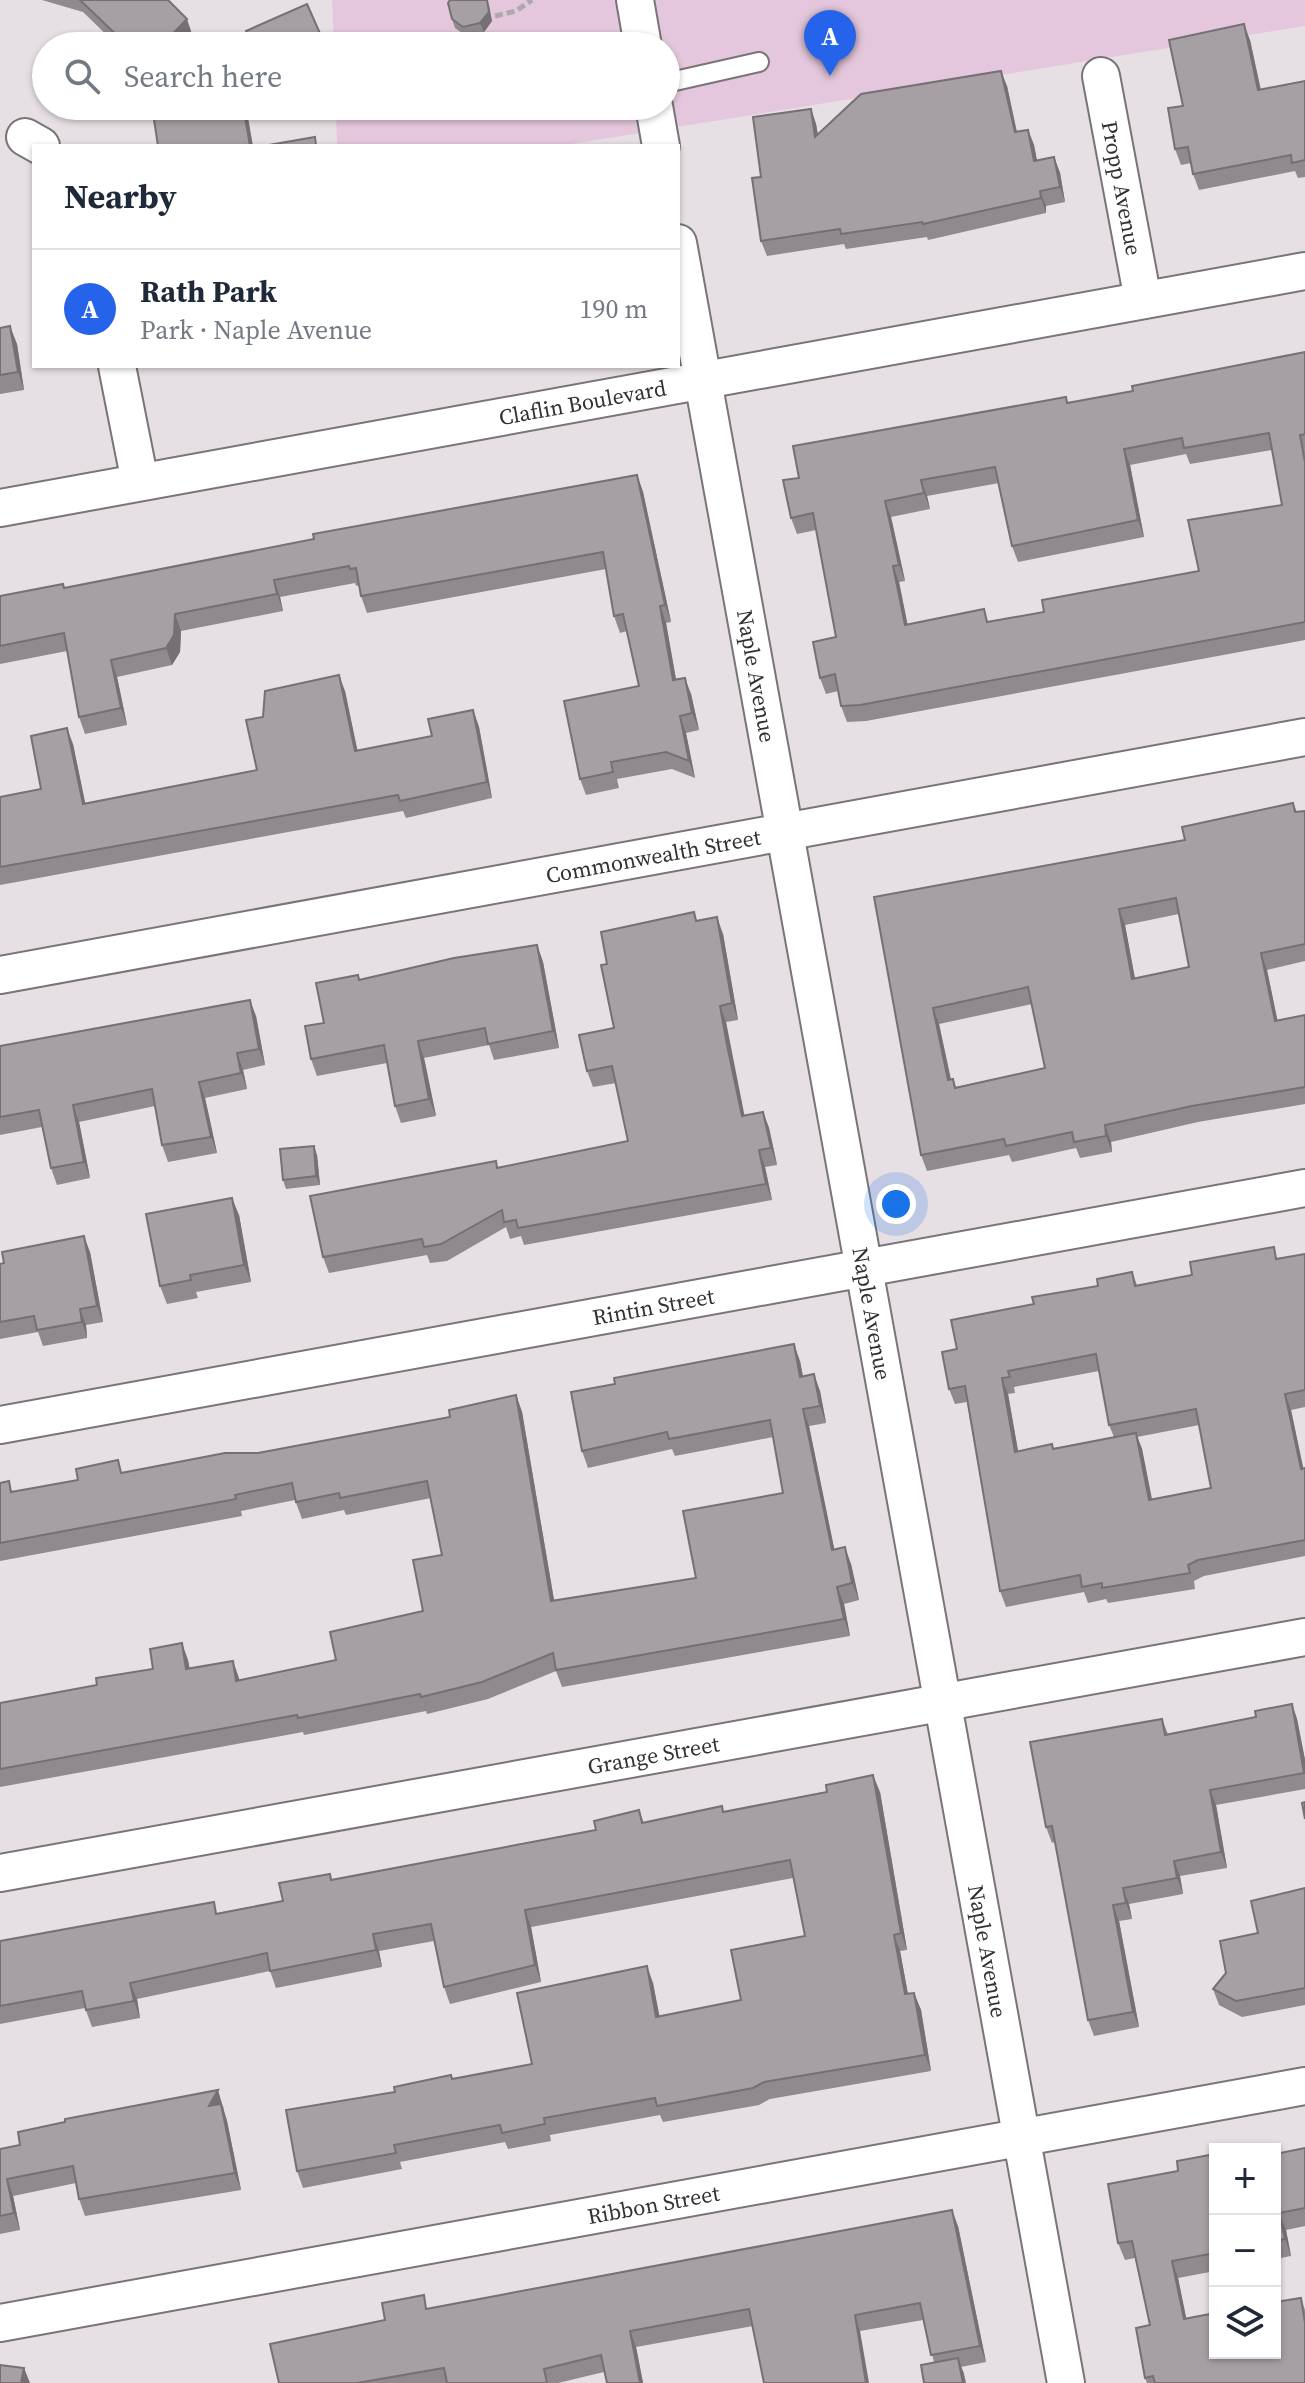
<!DOCTYPE html>
<meta charset="utf-8">
<style>
body{margin:0;font-family:"Source Serif 4",serif;background:#f6f6f7;color:#1f2937}
.controls{position:absolute;right:24px;bottom:24px;display:grid;overflow:hidden;border-radius:0px;box-shadow:0 2px 6px #0004}
.controls button{width:72px;height:72px;display:grid;place-items:center;padding:0;border:0;border-bottom:2px solid #e0e1e3;background:#fff;color:#1f2937;font:40px sans-serif}
.you{position:absolute;left:896px;top:1204px;width:28px;height:28px;margin:-20px;border:6px solid #fff;border-radius:50%;background:#1a73e8;box-shadow:0 0 0 12px #1a73e833}
.badge{display:grid;place-items:center;width:52px;height:52px;border-radius:50%;background:#2563eb;color:#fff;font-size:26px;font-weight:700}
.pin{position:absolute;translate:-50% -66px;filter:drop-shadow(0 2px 4px #0008)}
.pin::after{content:'';position:absolute;top:42px;width:28px;height:24px;background:inherit;clip-path:polygon(0 0,100% 0,50% 100%)}
.list{margin:0;padding:0;list-style:none}
h2{display:flex;justify-content:space-between;align-items:center;height:104px;margin:0;padding:0 32px;font-size:34px}
h2 small{font-size:26px;font-weight:400;color:#747a83}
.list li{display:grid;grid-template-columns:52px 1fr auto;gap:24px;align-items:center;box-sizing:border-box;height:120px;padding:0 32px;border-top:2px solid #e0e1e3}
.list b{display:block;font-size:30px;white-space:nowrap}
.list p{margin:0;font-size:26px;white-space:nowrap;color:#747a83}
.list em{font-size:26px;font-style:normal;color:#747a83}
.icon{flex:none;width:44px;height:44px;fill:none;stroke:currentColor;stroke-width:2;stroke-linecap:round;stroke-linejoin:round}
.map{position:relative;flex:none;width:1305px;height:2383px;overflow:hidden}
.search{position:absolute;background:#fff;box-shadow:0 2px 6px #0004;left:32px;top:32px;width:648px;height:88px;display:flex;align-items:center;gap:20px;box-sizing:border-box;padding:0 28px;border-radius:44px;color:#747a83;font-size:30px}
.panel{position:absolute;background:#fff;box-shadow:0 2px 6px #0004;left:32px;top:144px;width:648px;height:224px;border-radius:0px}
.map>svg:first-child{display:block}
.green{fill:#e4c7dc}
.lines{fill:none;stroke-linecap:round;stroke-linejoin:round}
.service-casing{stroke:#7a7478;stroke-width:22}
.minor-casing{stroke:#7a7478;stroke-width:40}
.path{stroke:#ada8ac;stroke-width:5;stroke-dasharray:8 4;stroke-linecap:butt}
.service{stroke:#fff;stroke-width:18}
.minor{stroke:#fff;stroke-width:36}
.wall{fill:#8f8a8e;fill-rule:evenodd}
.shaded-wall{fill:#747074}
.building{fill:#a6a0a5;stroke:#747074;stroke-width:2;fill-rule:evenodd}
.labels{text-anchor:middle;stroke-width:6;stroke-linejoin:round;paint-order:stroke}
.street-label{font-size:22px;fill:#323032;stroke:#f3ecf1}
</style>
<div class="map">
<svg width="1305" height="2383" viewBox="0 0 1305 2383">
<rect width="100%" height="100%" fill="#e6dfe4"/>
<path class="green" d="M332,0H1305V26L559,146H337L336,106H666V46H334Z"/>
<g class="lines">
<g class="service-casing">
<path id="service" d="M666,83L759,62"/>
</g>
<g class="minor-casing">
<g id="minor">
<path d="M635,0L643,46"/>
<path id="s1" d="M1101,76L1143,300"/>
<path d="M654,106L661,146"/>
<path d="M25,137L41,146"/>
<path id="s2" d="M678,243L1066,2383"/>
<path d="M117,366L140,482"/>
<path id="s3" d="M0,508L1305,271"/>
<path id="s4" d="M0,975L1305,737"/>
<path id="s5" d="M0,1425L1305,1188"/>
<path id="s6" d="M0,1873L1305,1637"/>
<path id="s7" d="M0,2323L1305,2086"/>
</g>
</g>
<path class="path" d="M495,16L516,11L532,0"/>
<use href="#service" class="service"/>
<use href="#minor" class="minor"/>
</g>
<g class="wall">
<path d="M42,0H168L192,34L181,46H118L83,12Z"/>
<path d="M450,0H487L492,21L484,32L466,36L455,28L452,19Z"/>
<path d="M322,38L325,46H252Z"/>
<path d="M1250,40L1261,90L1305,81V177L1298,178L1295,171L1199,190L1193,174L1191,163L1181,165L1175,149L1183,106Z"/>
<path d="M1007,86L1017,132L1028,130L1034,145L1037,161L1054,157L1060,173L1065,202L1046,206V213L928,240L927,237L846,249L844,244L767,256L761,241V177L811,109L816,124L818,135Z"/>
<path d="M0,328L17,344L24,390L0,394Z"/>
<path d="M1305,352V640L866,721L847,722L841,706L838,691L826,694L820,678L836,637L816,530L797,534L791,518L799,478L1068,403L1133,391ZM1272,450L1282,505L1199,571L1044,612L989,622L907,624L899,582L905,581L891,517L930,509L927,496L999,483L1012,546L1018,562L1144,537L1130,465L1186,454L1190,464Z"/>
<path d="M637,475L643,492L671,622L666,623L676,679L691,694L699,730L686,733L695,778L672,769L617,779L619,788L586,795L580,779L639,686L627,631L620,633L614,616L606,569L367,613L361,596L359,585L356,586L355,583L280,597L283,611L181,631L180,652L172,665L117,677L127,725L85,734L79,717L67,651L0,664V596L64,588Z"/>
<path d="M345,691L357,751L432,736L473,710L479,727L492,798L406,818L403,811L0,885V797L41,789L73,744L85,804L257,770L263,717Z"/>
<path d="M1293,803L1297,812L1305,811V961L1267,970L1277,1020L1305,1015V1104L1198,1122L1111,1142L1112,1152L1080,1158L1076,1148L1012,1162L1009,1155L927,1171L921,1155L874,897L1185,840ZM1179,914L1189,967L1135,979L1125,925ZM1032,1004L1045,1068L956,1087L953,1079H951L939,1024Z"/>
<path d="M694,912L697,921L723,934L738,1020L726,1022L733,1061L744,1116L763,1112L769,1128L777,1165L765,1167L772,1200L524,1245L521,1236L510,1239L506,1227L447,1261L430,1263L427,1255L329,1273L323,1257L498,1168L628,1141L616,1083L593,1087L587,1071L614,1028L607,964Z"/>
<path d="M537,945L543,962L559,1048L494,1060L489,1045L424,1058L436,1116L401,1123L395,1106L387,1063L317,1076L311,1059L324,1023L358,975L360,980Z"/>
<path d="M256,1016L265,1065L243,1070L247,1089L205,1098L217,1153L168,1162L162,1145L155,1106L79,1122L90,1178L57,1185L51,1168L42,1127L0,1135V1046Z"/>
<path d="M317,1155L320,1185L286,1189L283,1180Z"/>
<path d="M239,1215L251,1282L196,1292L198,1298L167,1304L160,1286Z"/>
<path d="M90,1252L103,1322L86,1325L87,1338L43,1346L38,1332L0,1339V1264Z"/>
<path d="M1305,1254V1407L1291,1410L1303,1469L1305,1468V1556L1204,1576L1194,1581L1195,1589L1108,1603L1106,1599L1088,1603L1084,1592L1006,1607L1000,1591L967,1402L955,1404L949,1389L957,1349L1034,1304L1098,1286L1132,1272L1137,1285ZM1099,1371L1109,1425L1114,1437L1054,1448L1018,1451L1008,1394L1015,1393L1014,1387ZM1199,1425L1211,1488L1152,1499L1142,1449L1137,1437Z"/>
<path d="M800,1361L803,1376L820,1391L826,1423L809,1426L834,1549L851,1564L859,1600L844,1604L850,1636L562,1687L556,1671L488,1699L427,1714L426,1711L304,1735L303,1732L0,1787V1703L97,1685L188,1660L189,1669L239,1680L336,1660L423,1611L442,1555L431,1498L346,1515L344,1510L302,1519L295,1500L241,1511L242,1516L0,1561V1483L13,1492L123,1472L258,1453L450,1417L516,1395L522,1412L554,1600L696,1578L783,1493L773,1437L675,1456L672,1449L588,1468L582,1451Z"/>
<path d="M1292,1704L1297,1719L1305,1760V1789L1216,1805L1227,1868L1180,1876L1183,1894L1129,1904L1132,1919L1119,1921L1139,2027L1094,2036L1088,2020L1055,1842L1052,1843L1046,1827L1162,1719L1168,1734L1256,1717Z"/>
<path d="M880,1792L907,1950L900,1951L908,1994L914,1993L921,2010L931,2071L770,2099L759,2105L663,2122L660,2115L550,2135L551,2141L508,2149L505,2142L400,2162L402,2169L303,2188L297,2171L395,2092L453,2079L532,2064L653,1983L659,2016L741,2000L805,1936L793,1878L531,1927L541,1982L450,2004L444,1987L434,1941L379,1951L382,1967L276,1988L270,1971L137,1999L140,2018L92,2027L85,2008L0,2024V1941L218,1913L283,1901L330,1874L332,1880L596,1830L639,1810L644,1823Z"/>
<path d="M1305,1888V2005L1242,2017L1219,2005L1213,1989L1258,1933Z"/>
<path d="M224,2107L223,2109L227,2121L241,2190L85,2216L79,2199L76,2183L13,2196L20,2230L0,2234V2149Z"/>
<path d="M1305,2148V2226L1286,2230L1291,2256L1275,2259V2154Z"/>
<path d="M1215,2154V2271L1178,2278L1186,2319L1301,2298L1305,2310V2383H1147L1145,2378L1150,2325L1135,2258L1125,2260L1118,2243L1178,2171Z"/>
<path d="M958,2226L986,2362L961,2367L964,2374L934,2362L923,2320L860,2331L753,2326L636,2347L643,2383H607L604,2372L558,2383H279L385,2320L429,2309Z"/>
</g>
<g class="shaded-wall">
<path d="M487,0L489,5L492,21L484,32L480,23Z"/>
<path d="M187,19L192,34L181,46H161Z"/>
<path d="M1244,24L1250,40L1264,106L1258,90Z"/>
<path d="M1001,71L1007,86L1020,148L1015,132Z"/>
<path d="M243,106H246L253,146H250Z"/>
<path d="M811,109L816,124L821,152L815,137Z"/>
<path d="M1028,130L1034,145L1040,176L1034,161Z"/>
<path d="M1054,157L1060,173L1065,202L1060,187Z"/>
<path d="M1040,191L1046,206V213L1041,198Z"/>
<path d="M10,326L17,344L24,390L18,372Z"/>
<path d="M1124,449L1130,465L1144,537L1138,520Z"/>
<path d="M637,475L643,492L671,622L665,605Z"/>
<path d="M921,480L927,496L930,509L924,493Z"/>
<path d="M885,501L891,517L905,581L899,565Z"/>
<path d="M893,566L899,582L911,641L905,625Z"/>
<path d="M274,580L280,597L283,611L277,594Z"/>
<path d="M660,606L666,623L679,697L673,680Z"/>
<path d="M175,614L181,631L180,652L172,665L166,648Z"/>
<path d="M111,660L117,677L127,725L121,708Z"/>
<path d="M339,675L345,691L361,767L355,751Z"/>
<path d="M685,678L691,694L699,730L692,713Z"/>
<path d="M473,710L479,727L492,798L487,782Z"/>
<path d="M680,716L686,733L695,778L689,761Z"/>
<path d="M67,728L73,744L89,821L83,804Z"/>
<path d="M1119,909L1125,925L1138,995L1132,979Z"/>
<path d="M717,917L723,934L738,1020L732,1003Z"/>
<path d="M537,945L543,962L559,1048L553,1031Z"/>
<path d="M1261,953L1267,970L1281,1037L1275,1021Z"/>
<path d="M250,1000L256,1016L265,1065L259,1049Z"/>
<path d="M720,1006L726,1022L748,1133L742,1116Z"/>
<path d="M933,1008L939,1024L954,1096L948,1080Z"/>
<path d="M418,1041L424,1058L436,1116L429,1099Z"/>
<path d="M237,1053L243,1070L247,1089L241,1073Z"/>
<path d="M199,1082L205,1098L217,1153L211,1137Z"/>
<path d="M73,1105L79,1122L90,1178L84,1162Z"/>
<path d="M763,1112L769,1128L777,1165L771,1148Z"/>
<path d="M1105,1125L1111,1142L1112,1152L1106,1136Z"/>
<path d="M314,1146L317,1155L320,1185L316,1176Z"/>
<path d="M759,1150L765,1167L772,1200L766,1184Z"/>
<path d="M232,1198L239,1215L251,1282L244,1265Z"/>
<path d="M84,1236L90,1252L103,1322L97,1306Z"/>
<path d="M80,1309L86,1325L87,1338L82,1322Z"/>
<path d="M794,1344L800,1361L806,1394L800,1377Z"/>
<path d="M814,1374L820,1391L826,1423L820,1406Z"/>
<path d="M1002,1378L1008,1394L1021,1468L1015,1452Z"/>
<path d="M1285,1394L1291,1410L1305,1476L1301,1469Z"/>
<path d="M516,1395L522,1412L557,1618L551,1601Z"/>
<path d="M803,1409L809,1426L838,1567L832,1550Z"/>
<path d="M1136,1433L1142,1449L1155,1516L1149,1500Z"/>
<path d="M845,1547L851,1564L859,1600L852,1583Z"/>
<path d="M837,1587L844,1604L850,1636L844,1619Z"/>
<path d="M182,1643L188,1660L193,1686L186,1669Z"/>
<path d="M233,1661L239,1678L242,1698L236,1681Z"/>
<path d="M1292,1704L1297,1719L1305,1760V1774Z"/>
<path d="M873,1775L880,1792L907,1950L901,1933Z"/>
<path d="M1210,1790L1216,1805L1227,1868L1221,1852Z"/>
<path d="M1174,1861L1180,1876L1183,1894L1177,1878Z"/>
<path d="M1123,1888L1129,1904L1132,1919L1126,1903Z"/>
<path d="M1113,1905L1119,1921L1139,2027L1133,2012Z"/>
<path d="M525,1910L531,1927L541,1982L535,1965Z"/>
<path d="M373,1934L379,1951L382,1967L376,1950Z"/>
<path d="M894,1935L900,1951L911,2011L905,1994Z"/>
<path d="M647,1966L653,1983L663,2034L656,2017Z"/>
<path d="M130,1983L137,1999L140,2018L134,2001Z"/>
<path d="M914,1993L921,2010L931,2071L925,2055Z"/>
<path d="M218,2090L227,2121L241,2190L209,2106Z"/>
<path d="M7,2179L13,2196L20,2230L14,2213Z"/>
<path d="M952,2210L958,2226L986,2362L980,2346Z"/>
<path d="M1279,2213L1286,2230L1291,2256L1285,2239Z"/>
<path d="M1172,2261L1178,2278L1190,2336L1184,2319Z"/>
<path d="M855,2315L860,2331L869,2383H866Z"/>
<path d="M630,2331L636,2347L643,2383H640Z"/>
<path d="M958,2358L964,2374L966,2383H963Z"/>
<path d="M24,2368L30,2383H21Z"/>
</g>
<g class="building">
<path d="M80,0H168L187,19L161,46H128Z"/>
<path d="M450,0H487L489,12L480,23L463,27L452,19L448,3Z"/>
<path d="M307,4L322,38L305,46H253L246,31Z"/>
<path d="M1244,24L1258,90L1305,81V160L1292,163L1291,155L1193,174L1188,147L1175,149L1168,108L1183,106L1169,40Z"/>
<path d="M1001,71L1015,132L1028,130L1034,161L1054,157L1060,187L1040,191L1041,198L923,224L922,222L841,234L840,229L761,241L752,178L761,177L753,117L811,109L815,137L861,94Z"/>
<path d="M152,106H243L250,146H158Z"/>
<path d="M315,137L316,146H263Z"/>
<path d="M10,326L18,372L0,375V328Z"/>
<path d="M1305,352V434L1300,435L1305,462V622L860,705L841,706L835,674L820,678L813,642L836,637L813,513L791,518L783,480L799,478L793,446L1066,397L1067,403L1133,391L1132,386ZM1269,433L1282,505L1188,520L1199,571L1042,600L1044,612L987,622L984,609L905,625L893,566L899,565L885,501L924,493L921,480L995,467L1012,546L1138,520L1124,449L1182,438L1184,448Z"/>
<path d="M637,475L665,605L660,606L673,680L685,678L692,713L680,716L689,761L666,752L611,762L613,772L580,779L564,701L639,686L623,614L614,616L603,552L361,596L356,568L350,569L349,566L274,580L277,594L175,614L174,635L166,648L111,660L121,708L79,717L64,633L0,646V596L63,584L64,588L314,539L313,534Z"/>
<path d="M339,675L355,751L432,736L428,719L473,710L487,782L400,801L398,795L0,867V797L41,789L31,736L67,728L83,804L257,770L246,720L263,717L265,691Z"/>
<path d="M1293,803L1295,812L1305,811V944L1261,953L1275,1021L1305,1015V1087L1192,1106L1105,1125L1106,1136L1074,1142L1072,1132L1006,1146L1004,1139L921,1155L874,897L1185,840L1182,827ZM1176,898L1189,967L1132,979L1119,909ZM1028,987L1045,1068L955,1088L953,1079L948,1080L933,1008Z"/>
<path d="M694,912L696,921L717,917L732,1003L720,1006L727,1045L742,1116L763,1112L771,1148L759,1150L766,1184L518,1228L516,1220L504,1222L502,1210L441,1244L424,1247L422,1239L323,1257L310,1196L496,1161L497,1168L628,1141L612,1066L587,1071L579,1035L614,1028L601,965L607,964L601,932Z"/>
<path d="M537,945L553,1031L488,1044L485,1028L418,1041L429,1099L395,1106L384,1045L311,1059L305,1026L324,1023L316,983L358,975L359,980L454,958Z"/>
<path d="M250,1000L259,1049L237,1053L241,1073L199,1082L211,1137L162,1145L152,1089L73,1105L84,1162L51,1168L39,1110L0,1117V1046Z"/>
<path d="M314,1146L316,1176L283,1180L280,1149Z"/>
<path d="M232,1198L244,1265L190,1275L191,1280L160,1286L146,1214Z"/>
<path d="M84,1236L97,1306L80,1309L82,1322L37,1330L34,1316L0,1322V1264L4,1263L2,1252Z"/>
<path d="M1274,1247L1276,1259L1305,1254V1390L1285,1394L1301,1469L1305,1468V1540L1198,1560L1188,1565L1190,1573L1102,1588V1583L1082,1587L1080,1575L1000,1591L965,1386L949,1389L942,1352L957,1349L951,1320L1034,1304L1032,1297L1098,1286L1097,1279L1132,1272L1135,1286L1192,1275L1190,1262ZM1096,1354L1109,1425L1196,1409L1211,1488L1149,1500L1136,1433L1053,1449L1052,1444L1015,1452L1002,1378L1010,1377L1008,1371Z"/>
<path d="M794,1344L800,1377L814,1374L820,1406L803,1409L832,1550L845,1547L852,1583L837,1587L844,1619L556,1670L553,1653L482,1682L421,1697L420,1694L298,1718L297,1715L0,1769V1703L97,1685L96,1678L153,1669L150,1649L182,1643L186,1669L233,1661L236,1681L336,1660L330,1632L423,1611L413,1560L442,1555L427,1481L340,1498L339,1493L296,1502L292,1483L235,1495L236,1499L0,1543V1483L9,1481L11,1492L78,1480L76,1469L118,1460L121,1473L225,1453H258L450,1417L449,1410L516,1395L551,1601L696,1578L683,1511L783,1493L770,1420L669,1439L667,1432L582,1451L571,1392L615,1384L614,1378Z"/>
<path d="M1292,1704L1304,1773L1210,1790L1221,1852L1174,1861L1177,1878L1123,1888L1126,1903L1113,1905L1133,2012L1088,2020L1052,1826L1046,1827L1030,1742L1162,1719L1165,1735L1256,1717L1255,1711Z"/>
<path d="M873,1775L901,1933L894,1935L905,1994L914,1993L925,2055L764,2082L753,2088L657,2106L655,2098L544,2118L545,2124L502,2133L500,2125L394,2145L396,2153L297,2171L286,2110L395,2092L394,2087L451,2075L452,2079L532,2064L517,1993L647,1966L656,2017L741,2000L731,1950L805,1936L790,1860L525,1910L535,1965L444,1987L431,1924L373,1934L376,1950L270,1971L267,1953L130,1983L134,2001L86,2010L82,1991L0,2006V1941L214,1902L216,1914L283,1901L279,1883L330,1874L331,1880L596,1830L594,1821L639,1810L642,1823L722,1806L723,1812L827,1792L826,1785Z"/>
<path d="M1305,1802V1819L1302,1803Z"/>
<path d="M1305,1888V1988L1236,2001L1213,1989L1226,1973L1220,1941L1258,1933L1251,1901Z"/>
<path d="M218,2090L209,2106L221,2104L235,2173L79,2199L73,2166L7,2179L14,2213L0,2216V2149L20,2145L18,2132L65,2122V2119Z"/>
<path d="M1305,2148V2208L1279,2213L1285,2239L1275,2241V2154Z"/>
<path d="M1215,2154V2253L1172,2261L1184,2319L1215,2313V2353H1275V2302L1301,2298L1305,2323V2383H1155L1153,2376L1145,2378L1136,2328L1150,2325L1132,2241L1118,2243L1108,2184L1178,2171L1177,2161Z"/>
<path d="M952,2210L980,2346L931,2355L920,2303L855,2315L866,2383H764L749,2309L630,2331L640,2383H607L601,2355L544,2369L547,2383H447L444,2368L357,2383H279L270,2344L385,2320L382,2303L424,2295L426,2309Z"/>
<path d="M958,2358L963,2383H924L921,2365Z"/>
<path d="M0,2365L24,2368L21,2383H0Z"/>
</g>
<g class="labels">
<g class="street-label">
<text dy="8" stroke="none"><textPath href="#s1" startOffset="114">Propp Avenue</textPath></text>
<text dy="8" stroke="none"><textPath href="#s3" startOffset="592">Claflin Boulevard</textPath></text>
<text dy="8" stroke="none"><textPath href="#s2" startOffset="440">Naple Avenue</textPath></text>
<text dy="8" stroke="none"><textPath href="#s4" startOffset="664">Commonwealth Street</textPath></text>
<text dy="8" stroke="none"><textPath href="#s5" startOffset="664">Rintin Street</textPath></text>
<text dy="8" stroke="none"><textPath href="#s2" startOffset="1088">Naple Avenue</textPath></text>
<text dy="8" stroke="none"><textPath href="#s6" startOffset="664">Grange Street</textPath></text>
<text dy="8" stroke="none"><textPath href="#s2" startOffset="1736">Naple Avenue</textPath></text>
<text dy="8" stroke="none"><textPath href="#s7" startOffset="664">Ribbon Street</textPath></text>
</g>
</g>
</svg>
<div class="controls">
<button>+</button>
<button>−</button>
<button><svg class="icon" aria-label="layers" viewBox="0 0 24 24"><path d="M12 4l9 5-9 5-9-5zM3 14l9 5 9-5"/></svg></button>
</div>
<div class="you"></div>
<div class="pin badge" style="left:830px;top:76px">A</div>
<div class="search"><svg class="icon" aria-label="search" viewBox="0 0 24 24"><circle cx="10" cy="10" r="6"/><path d="M15 15l6 6"/></svg>Search here</div>
<section class="panel">
<h2>Nearby<small></small></h2>
<ul class="list">
<li><span class="badge">A</span><div><b>Rath Park</b><p>Park · Naple Avenue</p></div><em>190 m</em></li>
</ul>
</section>
</div>
